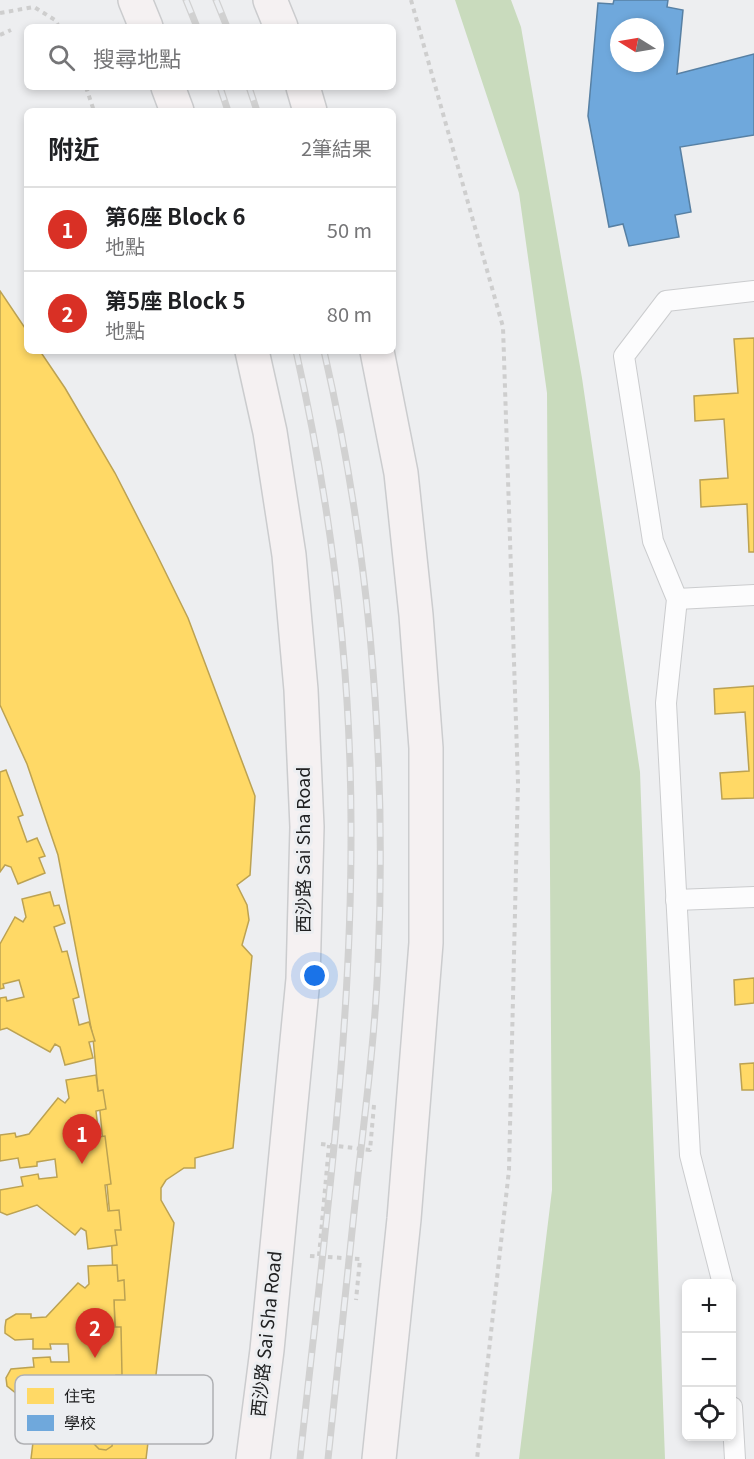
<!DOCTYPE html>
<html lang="zh-TW">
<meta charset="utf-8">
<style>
body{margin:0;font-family:Georgia,"Noto Sans TC",serif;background:#f2f2f2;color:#202124}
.controls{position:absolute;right:18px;bottom:18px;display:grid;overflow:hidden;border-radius:9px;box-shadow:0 3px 9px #0003}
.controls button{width:54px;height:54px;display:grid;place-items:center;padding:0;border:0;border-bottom:2px solid #e0e0e0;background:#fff;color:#202124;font:30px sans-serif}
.compass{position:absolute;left:610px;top:18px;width:54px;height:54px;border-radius:50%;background:#fff;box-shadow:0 3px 9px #0003;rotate:281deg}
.you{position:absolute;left:315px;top:976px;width:21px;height:21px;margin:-15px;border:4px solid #fff;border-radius:50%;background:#1a73e8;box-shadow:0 0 0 9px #1a73e833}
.badge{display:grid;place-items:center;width:39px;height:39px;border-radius:50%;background:#d93025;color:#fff;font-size:20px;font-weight:700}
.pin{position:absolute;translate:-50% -50px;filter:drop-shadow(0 2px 3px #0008)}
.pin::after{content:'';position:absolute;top:32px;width:21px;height:18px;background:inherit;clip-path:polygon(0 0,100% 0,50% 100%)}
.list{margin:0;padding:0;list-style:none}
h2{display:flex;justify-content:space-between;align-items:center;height:78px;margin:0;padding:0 24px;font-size:26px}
h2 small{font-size:20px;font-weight:400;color:#757577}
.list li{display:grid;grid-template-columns:39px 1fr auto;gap:18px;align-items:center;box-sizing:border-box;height:84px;padding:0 24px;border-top:2px solid #e0e0e0}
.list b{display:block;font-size:22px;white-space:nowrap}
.list p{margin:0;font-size:20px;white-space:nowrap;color:#757577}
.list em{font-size:20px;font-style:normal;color:#757577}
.icon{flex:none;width:33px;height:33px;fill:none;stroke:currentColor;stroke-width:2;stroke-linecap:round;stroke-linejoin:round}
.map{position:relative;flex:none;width:754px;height:1459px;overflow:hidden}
.search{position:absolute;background:#fff;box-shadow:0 3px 9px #0003;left:24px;top:24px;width:372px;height:66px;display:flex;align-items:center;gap:15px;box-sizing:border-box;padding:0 21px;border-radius:9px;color:#757577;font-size:22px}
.panel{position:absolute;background:#fff;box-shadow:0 3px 9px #0003;left:24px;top:108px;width:372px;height:246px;border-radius:9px}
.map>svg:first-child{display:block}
.forest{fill:#c9dbbd}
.homes{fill:#ffd966;stroke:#bca252;stroke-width:1.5}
.schools{fill:#6fa8dc;stroke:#5780a4;stroke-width:1.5;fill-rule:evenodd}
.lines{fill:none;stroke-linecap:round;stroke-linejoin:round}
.service-casing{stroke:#cbccce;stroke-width:22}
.secondary-casing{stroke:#cbccce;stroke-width:36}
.path{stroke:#cecece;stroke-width:4;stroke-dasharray:4.5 4.5;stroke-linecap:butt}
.service{stroke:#fcfcfd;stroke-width:20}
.secondary{stroke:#f5f1f2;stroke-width:33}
.rail-casing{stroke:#d1d1d1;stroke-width:7}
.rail{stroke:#eceef1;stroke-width:4.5;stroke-dasharray:14;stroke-linecap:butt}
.labels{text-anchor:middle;stroke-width:6;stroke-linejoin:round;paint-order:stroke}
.street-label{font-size:18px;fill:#202122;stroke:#eceef1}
.key{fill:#eceef1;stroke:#afb0b3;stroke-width:1.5}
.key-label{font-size:16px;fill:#202122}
</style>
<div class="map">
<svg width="754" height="1459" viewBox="0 0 754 1459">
<rect width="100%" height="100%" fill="#edeef0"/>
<path class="forest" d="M455,0H511L521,27L582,378L640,772L665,1459H519L552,1190L547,393L519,193Z"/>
<g class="homes">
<path d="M0,291L27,331V351H40L65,388L115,473L156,553L188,618L255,796L250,875L237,885L247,905L249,920L242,945L252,956L233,1148L195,1158V1168H184L166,1180L161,1188V1200L174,1223L146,1459H31L36,1417L119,1425L111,1227L93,1038L58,855L27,764L0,705Z"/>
<path d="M754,338V552H749L747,504L701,507L700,480L728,478L724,419L695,421L694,396L738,393L734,339Z"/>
<path d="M754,686V798L722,799L720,773L749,771L745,712L715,714L714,689Z"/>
<path d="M6,770L23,815L18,817L27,842L37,838L45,856L39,858L45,873L18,884L11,867L5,865L0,872V772Z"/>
<path d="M50,892L54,906L59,905L65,923L54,927L62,952L67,951L79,997L73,999L79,1025L89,1022L95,1041L89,1042L93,1058L65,1065L60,1047L55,1044L50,1052L7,1028L0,1030V998L6,997L7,1001L24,997L19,980L3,984L4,988L0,989V944L15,917L23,922L26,917L22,899Z"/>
<path d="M754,978V1003L735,1005L734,980Z"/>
<path d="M754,1063V1090H742L740,1064Z"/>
<path d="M96,1075L98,1091L103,1090L106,1109L96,1111L99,1137L105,1136L111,1184L105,1185L108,1211L119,1210L121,1230H115L117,1245L88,1249L86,1231L81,1228L75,1235L37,1205L7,1215L0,1212V1190L23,1186L21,1177L38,1174L39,1179L57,1177L55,1159L37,1162V1166L20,1168L18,1158L0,1161V1135L15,1133L16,1137L29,1134L58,1098L65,1103L69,1098L66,1080Z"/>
<path d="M117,1265L118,1281L124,1280L125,1300H114L115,1327H121L122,1375H116V1401H127V1420L122,1421V1437H114L112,1446L106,1450L99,1449L94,1444L92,1419L88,1415L81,1422L46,1389H34V1393L17,1394L7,1386L6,1378L11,1369L34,1367L33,1358L50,1357L51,1362H69L68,1344H50L51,1349H33V1339L15,1340L5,1333V1327L6,1320L16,1314H31V1318L46,1317L78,1283L85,1288L89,1284L88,1266Z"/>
</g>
<path class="schools" d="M614,0H668L667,7L683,10L677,74L754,54V135L680,147L691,212L675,215L679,237L629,246L623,224L609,227L588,116L598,3L613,4ZM619,27H655V63H619Z"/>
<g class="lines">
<g class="service-casing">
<g id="service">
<path d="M677,599L754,595"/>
<path d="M676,900L754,897"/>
<path d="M723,1284L690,1155L666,703L677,599L653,541L624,356L666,301L754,291"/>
<path d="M732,1407L735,1459"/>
</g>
</g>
<g class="secondary-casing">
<g id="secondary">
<path d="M135,0L146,27"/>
<path d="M270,0L281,27"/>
<path d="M168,87L177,111"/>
<path d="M303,87L310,111"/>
<path d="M252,351L270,432L289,555L301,690L307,827L303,979L267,1350L253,1459"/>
<path d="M377,351L401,473L416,615L426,748V943L404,1219L379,1459"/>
</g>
</g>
<g class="path">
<path d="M411,0L503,327L518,783L509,1170L477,1459"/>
<path d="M0,13L34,7L55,20L59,27"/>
<path d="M0,35L11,30"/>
<path d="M86,87L94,111"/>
<path d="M321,1144L370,1150L374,1105"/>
<path d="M310,1256L360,1259L356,1300"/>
<path d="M319,1256L329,1145"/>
</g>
<use href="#service" class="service"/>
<use href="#secondary" class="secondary"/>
<g class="rail-casing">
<g id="rail">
<path d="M186,0L197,27"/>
<path d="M216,0L227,27"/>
<path d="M220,87L228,111"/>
<path d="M249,87L257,111"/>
<path d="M296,351C332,511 352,675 351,840C351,1047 322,1253 300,1459"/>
<path d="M324,351C370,551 387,758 378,963C375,1034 366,1105 358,1175C348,1270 338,1364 328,1459"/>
</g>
</g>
<use href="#rail" class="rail"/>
</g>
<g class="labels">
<g class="street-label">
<text transform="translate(304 850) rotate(-90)" y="6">西沙路 Sai Sha Road</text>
<text transform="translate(267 1334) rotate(-84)" y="6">西沙路 Sai Sha Road</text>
</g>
</g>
<rect x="15" y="1375" width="198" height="69" rx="9" class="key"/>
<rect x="27" y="1388" width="27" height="16" fill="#ffd966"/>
<rect x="27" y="1415" width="27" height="16" fill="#6fa8dc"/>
<g class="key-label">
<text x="64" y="1402">住宅</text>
<text x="64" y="1429">學校</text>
</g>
</svg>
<div class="controls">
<button>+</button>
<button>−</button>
<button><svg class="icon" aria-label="locate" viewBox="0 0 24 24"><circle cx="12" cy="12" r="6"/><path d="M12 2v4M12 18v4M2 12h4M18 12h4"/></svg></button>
</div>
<svg class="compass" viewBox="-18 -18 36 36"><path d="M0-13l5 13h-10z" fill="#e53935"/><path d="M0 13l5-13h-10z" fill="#757577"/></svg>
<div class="you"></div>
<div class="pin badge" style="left:82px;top:1164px">1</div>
<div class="pin badge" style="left:95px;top:1358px">2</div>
<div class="search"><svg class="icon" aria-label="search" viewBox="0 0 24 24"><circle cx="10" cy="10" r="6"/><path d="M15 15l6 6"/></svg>搜尋地點</div>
<section class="panel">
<h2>附近<small>2筆結果</small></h2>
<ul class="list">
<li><span class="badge">1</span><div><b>第6座 Block 6</b><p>地點</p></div><em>50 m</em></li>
<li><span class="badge">2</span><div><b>第5座 Block 5</b><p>地點</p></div><em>80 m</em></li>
</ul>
</section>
</div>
